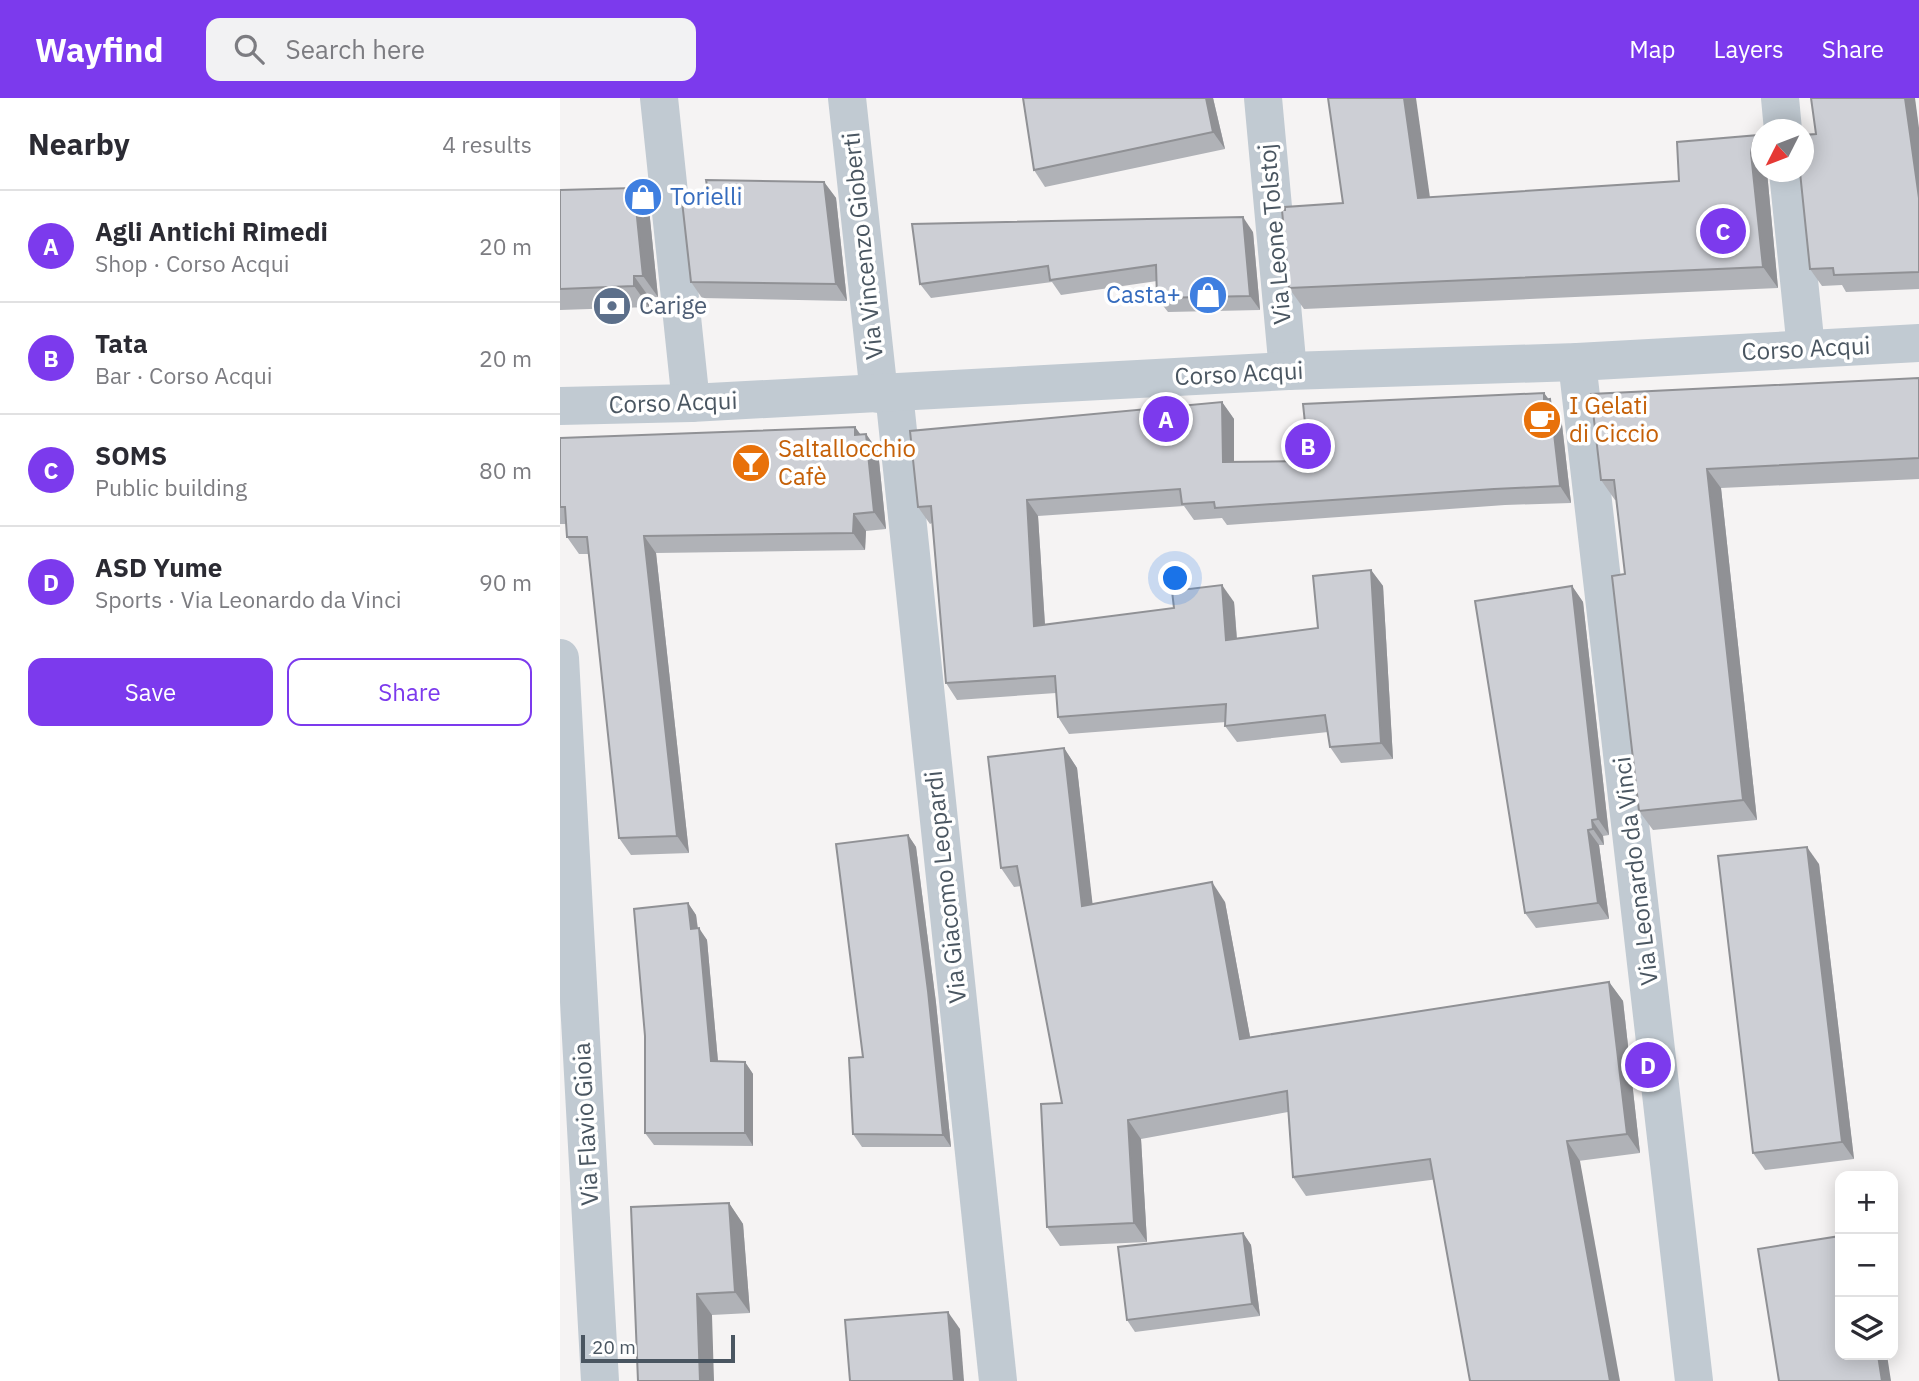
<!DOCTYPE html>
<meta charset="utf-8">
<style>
body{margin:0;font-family:"IBM Plex Sans",sans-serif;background:#f2f2f3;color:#2b2b33}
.controls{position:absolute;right:21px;bottom:21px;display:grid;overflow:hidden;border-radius:14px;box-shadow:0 4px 18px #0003}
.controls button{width:63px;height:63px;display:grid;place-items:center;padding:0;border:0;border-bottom:2px solid #e1e1e2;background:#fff;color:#2b2b33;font:35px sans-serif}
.compass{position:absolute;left:1191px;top:21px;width:63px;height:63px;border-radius:50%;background:#fff;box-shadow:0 4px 18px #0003;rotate:228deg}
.scale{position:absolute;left:21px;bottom:18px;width:154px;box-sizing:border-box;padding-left:7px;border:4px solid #4a5661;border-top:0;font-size:19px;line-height:24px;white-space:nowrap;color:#4a5661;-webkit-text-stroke:5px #fff;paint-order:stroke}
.you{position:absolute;left:616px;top:481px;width:24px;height:24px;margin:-18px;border:5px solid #fff;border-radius:50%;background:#1a73e8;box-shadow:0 0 0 10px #1a73e833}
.badge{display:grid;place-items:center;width:46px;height:46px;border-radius:50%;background:#7c3aed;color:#fff;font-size:23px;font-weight:700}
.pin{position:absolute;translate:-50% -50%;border:4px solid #fff;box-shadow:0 2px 7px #0006}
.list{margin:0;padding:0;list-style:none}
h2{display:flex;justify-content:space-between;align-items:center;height:91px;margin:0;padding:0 28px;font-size:30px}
h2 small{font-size:23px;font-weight:400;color:#7c7c81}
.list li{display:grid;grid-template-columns:46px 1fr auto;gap:21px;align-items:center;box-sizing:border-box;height:112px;padding:0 28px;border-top:2px solid #e1e1e2}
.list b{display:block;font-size:26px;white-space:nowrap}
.list p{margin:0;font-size:23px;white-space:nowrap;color:#7c7c81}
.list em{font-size:23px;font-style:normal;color:#7c7c81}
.actions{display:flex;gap:14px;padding:21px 28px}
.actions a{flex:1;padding:16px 0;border:2px solid #7c3aed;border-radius:14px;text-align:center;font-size:24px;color:#7c3aed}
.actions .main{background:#7c3aed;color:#fff}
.icon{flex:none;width:38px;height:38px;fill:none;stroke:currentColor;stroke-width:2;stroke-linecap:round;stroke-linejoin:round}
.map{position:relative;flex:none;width:1359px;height:1283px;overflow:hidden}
header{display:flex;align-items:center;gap:42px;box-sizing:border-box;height:98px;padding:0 35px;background:#7c3aed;color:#fff}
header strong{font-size:33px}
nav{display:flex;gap:38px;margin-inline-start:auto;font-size:24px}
.search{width:490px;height:63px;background:#f2f2f3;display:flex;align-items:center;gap:18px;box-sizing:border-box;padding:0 24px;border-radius:14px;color:#7c7c81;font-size:26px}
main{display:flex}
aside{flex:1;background:#fff}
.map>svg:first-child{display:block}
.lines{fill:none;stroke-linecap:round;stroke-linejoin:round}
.minor{stroke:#c1cad2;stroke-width:38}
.wall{fill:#b0b2b7}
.shaded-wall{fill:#909195}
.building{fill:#cdcfd5;stroke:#909195;stroke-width:2}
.labels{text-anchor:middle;stroke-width:7;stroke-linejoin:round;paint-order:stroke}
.shop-label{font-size:24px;fill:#366cbe;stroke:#fff;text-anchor:start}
.street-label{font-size:24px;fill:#4a5661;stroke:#fff}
.service-label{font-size:24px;fill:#4e5e75;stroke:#fff;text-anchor:start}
.food-label{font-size:24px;fill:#c56008;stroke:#fff;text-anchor:start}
</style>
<header>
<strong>Wayfind</strong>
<div class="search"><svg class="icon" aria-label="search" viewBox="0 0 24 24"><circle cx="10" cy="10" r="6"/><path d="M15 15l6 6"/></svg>Search here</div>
<nav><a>Map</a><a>Layers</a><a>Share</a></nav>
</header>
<main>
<aside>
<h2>Nearby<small>4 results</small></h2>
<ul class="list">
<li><span class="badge">A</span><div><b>Agli Antichi Rimedi</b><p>Shop · Corso Acqui</p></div><em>20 m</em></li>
<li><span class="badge">B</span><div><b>Tata</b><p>Bar · Corso Acqui</p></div><em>20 m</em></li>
<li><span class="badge">C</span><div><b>SOMS</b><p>Public building</p></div><em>80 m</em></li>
<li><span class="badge">D</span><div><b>ASD Yume</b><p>Sports · Via Leonardo da Vinci</p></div><em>90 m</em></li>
</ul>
<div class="actions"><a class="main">Save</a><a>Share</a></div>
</aside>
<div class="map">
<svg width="1359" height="1283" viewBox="0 0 1359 1283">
<rect width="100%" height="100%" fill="#f5f3f3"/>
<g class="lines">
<g class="minor">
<path d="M99,0L131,305"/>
<path d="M287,0L319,296"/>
<path d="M703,0L728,273"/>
<path d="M1220,0L1223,32"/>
<path d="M1228,74L1246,251"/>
<path d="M1017,264L1134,1283"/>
<path d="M334,295L438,1283"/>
<path d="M0,308L131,305L728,273L1017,264L1359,245"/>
<path d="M0,560L40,1283"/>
</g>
</g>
<g class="wall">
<path d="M463,0H653L665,51L485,89L474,72Z"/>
<path d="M1359,30V191L1286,194L1282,187L1262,188L1250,171Z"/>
<path d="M1199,37L1201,40V74H1207L1218,190L744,211L729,190L870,99L1119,83Z"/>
<path d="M264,84L276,100L287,203L142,200L131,184Z"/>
<path d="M0,92L89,111L98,199H89V209L0,212Z"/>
<path d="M693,134L700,212L608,214L597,200V183L501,197L492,184L371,200L360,186Z"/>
<path d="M1359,280V381L1161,390L1197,722L1093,732L1079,713L1065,476L1056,402H1055L1041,382Z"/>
<path d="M984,295L1001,318L1011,405L945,407L667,427L662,420L634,422L624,408L478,418L485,527L674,504L677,540L758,530L811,472L823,488L833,661L781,665L770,649L768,634L677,644L665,628L666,624L509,636L498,619L496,595L397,602L386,585L372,425L370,426L358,409L662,304L674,321V364L749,363Z"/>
<path d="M295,329L301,337L306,336L318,353L326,431L306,433L305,452L96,455L129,755L71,757L59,740L29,456H19L7,439L6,426H0V340Z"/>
<path d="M1012,488L1023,504L1049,737L1043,738L1044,747H1039L1049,821L976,830L965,815Z"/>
<path d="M504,650L517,670L532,806L665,804L690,939L1049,884L1063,903L1080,1055L746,1098L733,1079L728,1014L581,1041L587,1144L500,1148L487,1129L502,1005L461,788L454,789L441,770Z"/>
<path d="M348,737L356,749L376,905L391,1049H302L293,1036L303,959Z"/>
<path d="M1259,766L1294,1061L1205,1072L1193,1055Z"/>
<path d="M128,805L136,817L138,830L147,842L158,963L185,964L193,976V1048L94,1047L85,1035Z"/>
<path d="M169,1105L183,1126L190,1215L152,1217L78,1283Z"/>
<path d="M683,1135L691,1147L700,1218L575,1234L567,1222Z"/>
</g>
<g class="shaded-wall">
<path d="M646,0H653L665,51L653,34Z"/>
<path d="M844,0H856L873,121L858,100Z"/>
<path d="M1345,0H1355L1359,30V100Z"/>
<path d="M1199,37L1201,40V74H1207L1218,190L1203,169L1191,55L1193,44Z"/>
<path d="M264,84L276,100L287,203L276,186Z"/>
<path d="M74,90L89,111L98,199L83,178Z"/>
<path d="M683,119L693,134L700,212L690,198Z"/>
<path d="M74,178L89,199V209L74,188Z"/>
<path d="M984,295L1001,318L1011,405L1000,388Z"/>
<path d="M662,304L674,321V380L663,364Z"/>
<path d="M295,329L307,346L306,336L318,353L326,431L314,414L295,337Z"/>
<path d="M1147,371L1161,390L1197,722L1183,702Z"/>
<path d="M467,402L478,418L486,544L474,528Z"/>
<path d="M294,416L306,433L305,452L293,435Z"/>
<path d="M84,438L96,455L129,755L117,738Z"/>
<path d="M811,472L823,488L833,661L821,645Z"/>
<path d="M662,487L674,504L678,558L666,542Z"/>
<path d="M1012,488L1023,504L1049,737L1038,721Z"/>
<path d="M504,650L517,670L535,827L522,808Z"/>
<path d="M1032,722L1043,738L1044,747L1033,731Z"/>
<path d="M1028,732L1039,747L1049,821L1038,805Z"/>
<path d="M348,737L356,749L376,905L391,1049L383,1037Z"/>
<path d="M1247,749L1259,766L1294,1061L1282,1044Z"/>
<path d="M652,784L665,804L694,960L680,941Z"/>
<path d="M128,805L136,817L139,843L131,831Z"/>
<path d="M139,830L147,842L159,975L151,963Z"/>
<path d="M1049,884L1063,903L1080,1055L1067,1036Z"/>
<path d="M185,964L193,976V1048L185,1035Z"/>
<path d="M568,1022L581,1041L587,1144L574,1125Z"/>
<path d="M1007,1043L1020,1063L1060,1283H1050Z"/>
<path d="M169,1105L183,1126L190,1215L175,1194Z"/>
<path d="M683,1135L691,1147L700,1218L692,1206Z"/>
<path d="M137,1196L152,1217L154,1283H140Z"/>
<path d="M388,1214L400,1231L404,1283H394Z"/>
<path d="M1318,1257H1327L1331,1283H1322Z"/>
</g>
<g class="building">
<path d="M463,0H646L653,34L474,72Z"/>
<path d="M768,0H844L858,100L1119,83L1117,44L1199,37L1193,44L1191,55L1203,169L729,190L722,112H725V109L783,105Z"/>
<path d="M1251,0H1345L1359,100V174L1274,177L1273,170L1250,171L1240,74H1243V37L1256,36Z"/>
<path d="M146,82L264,84L276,186L131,184L121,94L148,93Z"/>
<path d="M74,90L83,178H74V188L0,191V92Z"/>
<path d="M683,119L690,198L597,200L596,167L490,182L488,168L360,186L352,126Z"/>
<path d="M1359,280V360L1147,371L1183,702L1079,713L1052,478L1065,476L1054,382H1041L1031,296Z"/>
<path d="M984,295V302L990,301L1000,388L934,391L655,410L654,404L622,406L620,391L467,402L474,528L614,510L612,493L662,487L666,542L758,530L753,478L811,472L821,645L770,649L765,617L665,628L666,606L498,619L495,578L386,585L371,408L358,409L350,333L662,304L663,364L749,363L743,306Z"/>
<path d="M295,329V337L306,336L314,414L294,416L293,435L84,438L117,738L59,740L27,439H7L5,409H0V340Z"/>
<path d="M1012,488L1038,721L1032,722L1033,731L1028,732L1038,805L965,815L915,503Z"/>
<path d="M504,650L522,808L652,784L680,941L1049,884L1067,1036L1007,1043L1050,1283H910L870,1061L733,1079L727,993L568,1022L574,1125L487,1129L481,1006L502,1005L457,768L441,770L428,659Z"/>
<path d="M348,737L368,893L383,1037L293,1036L289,960L303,959L276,746Z"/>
<path d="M1247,749L1282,1044L1193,1055L1158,758Z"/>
<path d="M128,805L131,831L139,830L151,963L185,964V1035H85V938L74,811Z"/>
<path d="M169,1105L175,1194L137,1196L140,1283H78L71,1109Z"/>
<path d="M683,1135L692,1206L567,1222L558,1149Z"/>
<path d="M1280,1138V1257H1318L1322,1283H1219L1198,1151Z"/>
<path d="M388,1214L394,1283H290L285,1222Z"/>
</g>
<defs>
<g id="shop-disc" transform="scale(2.0125)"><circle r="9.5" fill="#3f7fe0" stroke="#fff"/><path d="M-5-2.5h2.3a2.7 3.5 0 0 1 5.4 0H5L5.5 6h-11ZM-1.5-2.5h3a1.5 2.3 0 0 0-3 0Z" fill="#fff"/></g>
<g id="bank-disc" transform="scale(2.0125)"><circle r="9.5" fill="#5c6f8a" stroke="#fff"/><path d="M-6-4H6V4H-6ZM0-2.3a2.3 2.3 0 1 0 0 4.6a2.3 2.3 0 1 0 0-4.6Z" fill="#fff"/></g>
<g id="cafe-disc" transform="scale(2.0125)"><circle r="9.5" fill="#e8710a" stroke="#fff"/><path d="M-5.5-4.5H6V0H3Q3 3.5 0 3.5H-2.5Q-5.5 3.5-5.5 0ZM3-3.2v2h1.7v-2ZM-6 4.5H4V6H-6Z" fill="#fff"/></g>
<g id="bar-disc" transform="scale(2.0125)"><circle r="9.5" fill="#e8710a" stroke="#fff"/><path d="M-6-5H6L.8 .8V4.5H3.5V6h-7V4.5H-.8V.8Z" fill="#fff"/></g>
</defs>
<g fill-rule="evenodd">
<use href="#shop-disc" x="83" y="99"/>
<use href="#shop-disc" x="648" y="197"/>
<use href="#bank-disc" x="52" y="208"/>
<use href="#cafe-disc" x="982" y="322"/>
<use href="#bar-disc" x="191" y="365"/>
</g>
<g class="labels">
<g class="shop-label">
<text x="110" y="107">Torielli</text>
<text x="621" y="205" text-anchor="end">Casta+</text>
</g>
<g class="street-label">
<text transform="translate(715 136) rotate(-95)" y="8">Via Leone Tolstoj</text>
<text transform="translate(303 148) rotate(-96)" y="8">Via Vincenzo Gioberti</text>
<text transform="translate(1246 251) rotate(-3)" y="8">Corso Acqui</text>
<text transform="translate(679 276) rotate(-3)" y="8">Corso Acqui</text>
<text transform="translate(113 305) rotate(-2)" y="8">Corso Acqui</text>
<text transform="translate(1076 773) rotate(-97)" y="8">Via Leonardo da Vinci</text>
<text transform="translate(386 789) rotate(-96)" y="8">Via Giacomo Leopardi</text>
<text transform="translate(26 1026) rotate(-93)" y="8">Via Flavio Gioia</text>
</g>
<g class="service-label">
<text x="79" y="216">Carige</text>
</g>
<g class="food-label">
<text x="1009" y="316">I Gelati<tspan x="1009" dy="28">di Ciccio</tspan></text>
<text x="218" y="359">Saltallocchio<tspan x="218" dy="28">Cafè</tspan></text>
</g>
</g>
</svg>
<div class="controls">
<button>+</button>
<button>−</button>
<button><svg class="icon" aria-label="layers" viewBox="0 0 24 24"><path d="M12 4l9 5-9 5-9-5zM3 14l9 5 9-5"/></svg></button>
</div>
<svg class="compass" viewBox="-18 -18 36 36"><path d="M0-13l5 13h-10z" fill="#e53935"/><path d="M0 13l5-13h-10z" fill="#7c7c81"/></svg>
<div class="scale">20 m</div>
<div class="you"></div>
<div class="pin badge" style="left:606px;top:321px">A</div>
<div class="pin badge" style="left:748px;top:348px">B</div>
<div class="pin badge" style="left:1163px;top:133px">C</div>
<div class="pin badge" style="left:1088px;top:967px">D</div>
</div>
</main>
